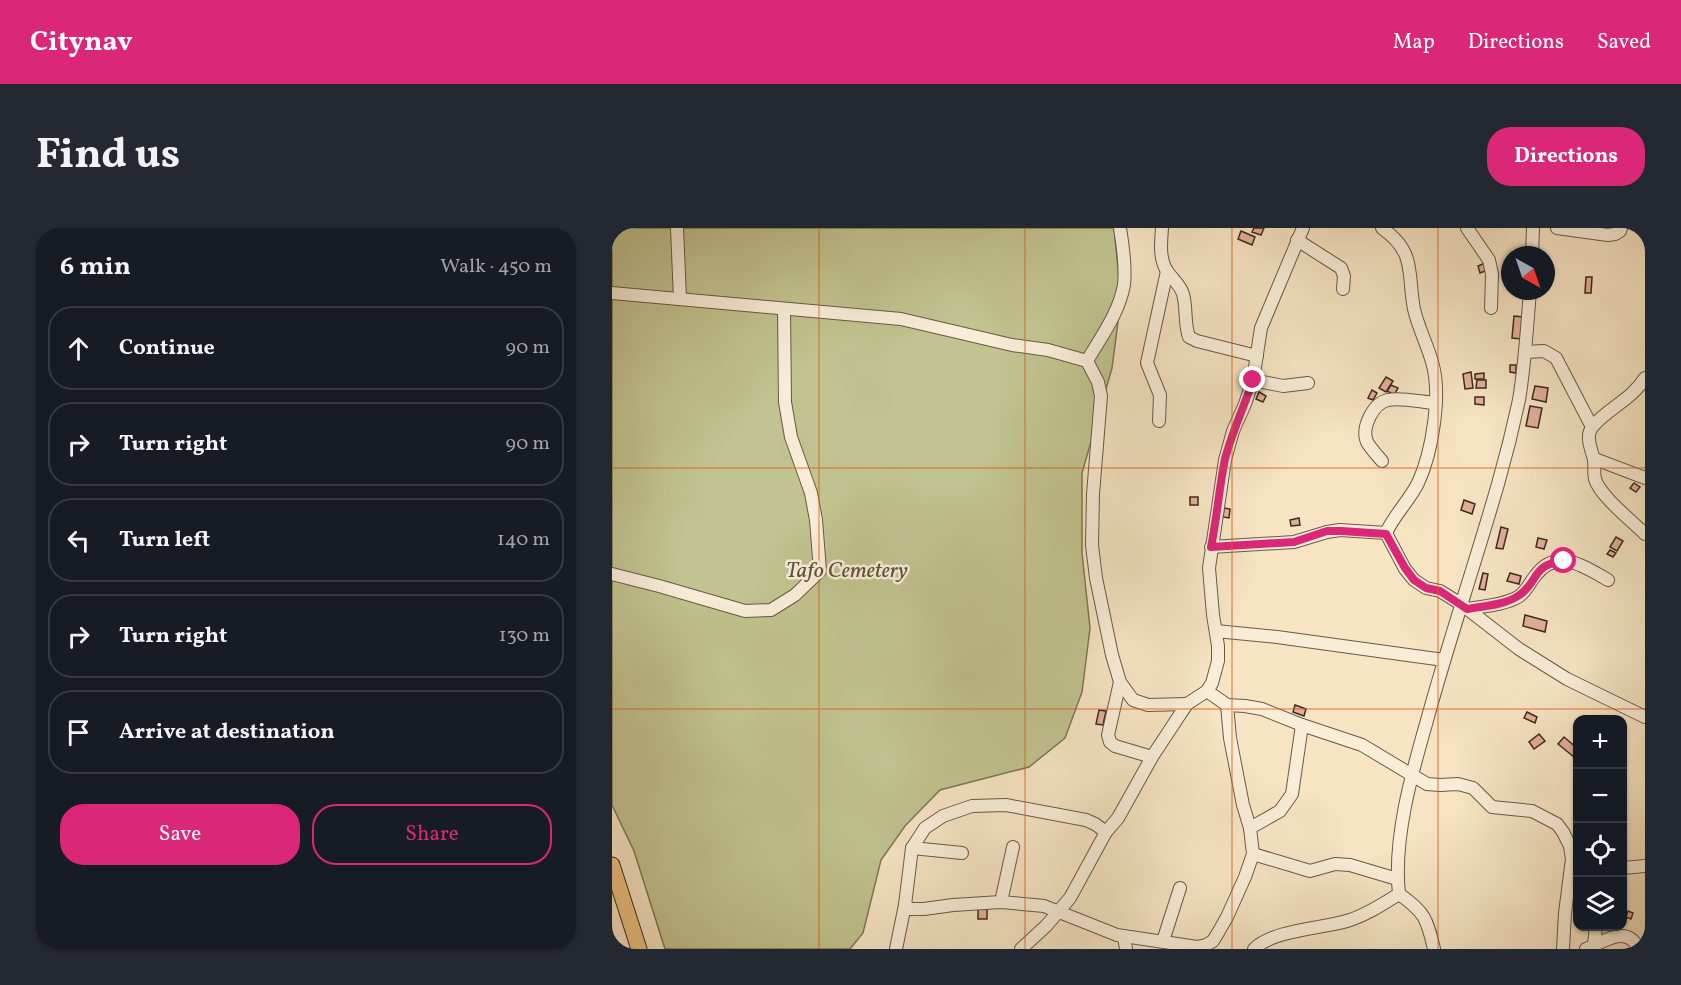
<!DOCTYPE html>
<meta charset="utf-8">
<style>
body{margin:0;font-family:Vollkorn,serif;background:#242831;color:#f1f3f6}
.controls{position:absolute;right:18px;bottom:18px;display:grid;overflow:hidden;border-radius:12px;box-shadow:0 2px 4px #0004}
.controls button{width:54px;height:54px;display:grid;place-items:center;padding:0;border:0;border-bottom:2px solid #363941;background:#171b24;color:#f1f3f6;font:30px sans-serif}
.compass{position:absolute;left:889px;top:18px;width:54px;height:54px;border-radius:50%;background:#171b24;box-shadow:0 2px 4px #0004;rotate:140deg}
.stop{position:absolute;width:18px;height:18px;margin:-14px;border:4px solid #db2777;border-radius:50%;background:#fff}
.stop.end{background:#db2777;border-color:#fff;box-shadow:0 2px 6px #0008}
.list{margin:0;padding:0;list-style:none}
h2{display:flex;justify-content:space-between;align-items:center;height:78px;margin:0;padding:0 24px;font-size:26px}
h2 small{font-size:20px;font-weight:400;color:#9ea1a6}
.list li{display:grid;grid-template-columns:39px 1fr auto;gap:18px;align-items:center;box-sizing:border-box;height:84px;margin:0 12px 12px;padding:0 12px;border:2px solid #363941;border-radius:24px}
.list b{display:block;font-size:22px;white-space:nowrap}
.list em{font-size:20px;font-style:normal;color:#9ea1a6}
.actions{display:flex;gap:12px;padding:18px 24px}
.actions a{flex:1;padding:14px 0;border:2px solid #db2777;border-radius:24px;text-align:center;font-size:21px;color:#db2777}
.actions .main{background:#db2777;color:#fff}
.icon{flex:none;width:33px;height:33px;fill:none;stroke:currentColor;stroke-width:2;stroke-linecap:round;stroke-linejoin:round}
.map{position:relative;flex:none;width:1033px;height:721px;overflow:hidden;border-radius:24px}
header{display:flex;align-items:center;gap:36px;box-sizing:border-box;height:84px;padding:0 30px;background:#db2777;color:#fff}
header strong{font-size:28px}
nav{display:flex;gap:33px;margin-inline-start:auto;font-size:21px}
.intro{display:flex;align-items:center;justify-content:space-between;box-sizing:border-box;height:144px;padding:0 36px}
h1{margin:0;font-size:42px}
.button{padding:15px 27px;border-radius:24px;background:#db2777;color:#fff;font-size:21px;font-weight:700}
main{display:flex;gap:36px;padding:0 36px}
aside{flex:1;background:#171b24;border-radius:24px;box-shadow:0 2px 4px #0004}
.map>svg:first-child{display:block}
.green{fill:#c1c390;stroke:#7e7755;stroke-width:1.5}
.building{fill:#e4ae9d;stroke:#3a2b1a;stroke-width:1.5}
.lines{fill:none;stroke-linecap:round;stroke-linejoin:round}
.minor-casing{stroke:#695944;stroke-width:14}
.major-casing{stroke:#3a2b1a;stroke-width:17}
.minor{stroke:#f9edd8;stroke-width:12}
.major{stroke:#ebc282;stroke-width:15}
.route{stroke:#db2777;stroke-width:8}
.grid{fill:none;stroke:#df570d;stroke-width:1.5;stroke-opacity:0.55}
.labels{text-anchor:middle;stroke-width:5;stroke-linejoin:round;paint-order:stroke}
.park-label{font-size:22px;font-style:italic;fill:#5c5138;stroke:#f9edd8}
</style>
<header>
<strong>Citynav</strong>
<nav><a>Map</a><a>Directions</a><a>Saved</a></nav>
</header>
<div class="intro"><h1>Find us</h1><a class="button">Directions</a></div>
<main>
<aside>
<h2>6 min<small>Walk · 450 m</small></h2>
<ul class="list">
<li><svg class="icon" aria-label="ahead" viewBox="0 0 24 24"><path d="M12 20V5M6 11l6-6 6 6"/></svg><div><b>Continue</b></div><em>90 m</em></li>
<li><svg class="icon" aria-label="right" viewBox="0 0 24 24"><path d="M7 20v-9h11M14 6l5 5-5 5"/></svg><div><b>Turn right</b></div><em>90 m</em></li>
<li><svg class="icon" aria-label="left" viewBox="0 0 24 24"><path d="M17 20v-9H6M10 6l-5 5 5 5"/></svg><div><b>Turn left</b></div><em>140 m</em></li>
<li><svg class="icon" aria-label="right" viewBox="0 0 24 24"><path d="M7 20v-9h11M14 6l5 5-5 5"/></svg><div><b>Turn right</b></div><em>130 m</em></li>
<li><svg class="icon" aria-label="arrive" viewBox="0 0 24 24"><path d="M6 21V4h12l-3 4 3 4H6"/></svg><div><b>Arrive at destination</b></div></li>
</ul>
<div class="actions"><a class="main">Save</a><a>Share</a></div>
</aside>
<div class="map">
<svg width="1033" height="721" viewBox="0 0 1033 721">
<rect width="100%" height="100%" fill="#f6e4c3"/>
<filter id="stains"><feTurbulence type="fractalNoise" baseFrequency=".00333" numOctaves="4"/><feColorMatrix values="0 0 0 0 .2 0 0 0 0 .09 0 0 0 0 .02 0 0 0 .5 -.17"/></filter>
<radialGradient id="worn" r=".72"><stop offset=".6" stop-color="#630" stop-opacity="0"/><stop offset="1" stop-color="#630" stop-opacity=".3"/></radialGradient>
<path class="green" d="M0,0H502L509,71L500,140L470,245V325L478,400L470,464L453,510L417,539L328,562L293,598L269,632L251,705L238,721H53L22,623L0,577Z"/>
<g class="building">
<path d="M642,0H652L649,7L640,4Z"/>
<path d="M629,3L643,9L640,17L626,11Z"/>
<path d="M873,35L876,42L868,45L866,38Z"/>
<path d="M974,49H980L979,65H973Z"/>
<path d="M902,88L911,89L909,111L900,110Z"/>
<path d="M898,137H904V145L898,144Z"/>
<path d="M859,144L861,160L853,161L851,146Z"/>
<path d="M872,145V151H863V146Z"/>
<path d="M774,149L781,153L774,164L767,160Z"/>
<path d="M865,152H874V160H864Z"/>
<path d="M779,157L786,160L782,167L775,163Z"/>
<path d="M923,158L936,160L934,174L920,171Z"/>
<path d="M760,162L765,165L761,172L756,170Z"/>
<path d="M647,164L654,168L651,174L644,171Z"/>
<path d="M863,169H872V177L863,176Z"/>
<path d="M918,178L930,180L926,200L914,198Z"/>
<path d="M1022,255L1028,259L1024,264L1018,260Z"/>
<rect x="578" y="269" width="8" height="8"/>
<path d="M852,272L863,276L860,286L849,282Z"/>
<path d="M612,280L618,281L617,290L611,289Z"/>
<path d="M687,290L688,297L679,298L678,292Z"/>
<path d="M889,299L896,301L891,321L884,320Z"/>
<path d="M1004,309L1011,313L1005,323L998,319Z"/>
<path d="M926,310L935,312L932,321L924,319Z"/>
<path d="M998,322L1004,325L1001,329L995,326Z"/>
<path d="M871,345L876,346L873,362L867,361Z"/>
<path d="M898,345L909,348L907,356L895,353Z"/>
<path d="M913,387L935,393L933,404L911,398Z"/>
<path d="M683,477L694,481L692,488L681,484Z"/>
<path d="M487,482L494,483L491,497L484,496Z"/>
<path d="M915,484L925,489L923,495L912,490Z"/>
<path d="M927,506L933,513L922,521L917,514Z"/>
<path d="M952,509L966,521V525L962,529L946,516Z"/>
<rect x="366" y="677" width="9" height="14"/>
<path d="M1016,683L1021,685L1019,691L1014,689Z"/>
</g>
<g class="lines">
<g class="minor-casing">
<g id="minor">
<path d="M65,0L68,71"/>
<path d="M550,0C549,14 547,31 555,43C560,51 568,56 571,66C575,80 572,96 577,109L585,113L645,128"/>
<path d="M770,0C805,25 795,45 802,81C806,99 815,116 820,134C830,166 820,225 806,255C797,273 782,287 774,305"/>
<path d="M855,0L877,32L880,46L879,80"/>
<path d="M945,0L996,7L1003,6L1008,3L1009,0"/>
<path d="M685,12L729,40L732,48L731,61"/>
<path d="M920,27L921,0"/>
<path d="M0,65L289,91L400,117L436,122L475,133L486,154L489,168L481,266L480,317L484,350L500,427L508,454L521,472L536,477L575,476"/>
<path d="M913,124L932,123L944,130L980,199"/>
<path d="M475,133C489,109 507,85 512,57C514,39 511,18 508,0"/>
<path d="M1033,150C1020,171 997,180 982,197C973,206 978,218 981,228C984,236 981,243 983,251C988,268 1020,293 1033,306"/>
<path d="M641,152L671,158L696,155"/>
<path d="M547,193L548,167L535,135L555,43"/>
<path d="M983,231L1033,250"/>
<path d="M770,233C765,227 759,221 755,214C749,200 761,175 776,172C788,169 809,174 823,175"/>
<path d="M774,305L793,341L802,352L814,360L828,363L849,376L907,421L955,451L1033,489"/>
<path d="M599,319L682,314L715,304L728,302L774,305"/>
<path d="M0,346L47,358L133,383L159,382L183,367L208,343L204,292L199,265L179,209L173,174L172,81"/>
<path d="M855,381C872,378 892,377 906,369C915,363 917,355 924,347C945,319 973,339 996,352"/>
<path d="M604,403L665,409L832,432"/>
<path d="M508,454L496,507L498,514L503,518L540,529"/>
<path d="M595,463L615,477L633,478L650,481L690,497L750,517L815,556L828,557L846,556L861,560L880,579L920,583L945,596L951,604L958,618L960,631L953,685L951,721"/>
<path d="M638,600L668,583L680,566L690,497"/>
<path d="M300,620L350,625"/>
<path d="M641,626L698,643L723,636L738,637L785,651"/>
<path d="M1011,640L1033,638"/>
<path d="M389,674L401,619"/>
<path d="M293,677L298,681H312L341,677L389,674L432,678L505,707L585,719L594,717L601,713L607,703L615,689L633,649L641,626L638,600L631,577L618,510L615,477"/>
<path d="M512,709L514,721"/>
<path d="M551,713L568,660"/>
<path d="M982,717L984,698"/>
<path d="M284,721L293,677L300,620L313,600L331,588L360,578L394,577L474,592L483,596L494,604"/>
<path d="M409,721L434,698L458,670L494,604L506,590L540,529L565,491L575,476L595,463L600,455L606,433V418L601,387L597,340L613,232L621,203L633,176L641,152L649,100L691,0"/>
<path d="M642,721C663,701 710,701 738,692C756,686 771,676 787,666"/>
<path d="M822,721C815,691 813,684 787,666C781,612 799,548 814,496C836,415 863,336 886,256C894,228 901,200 907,172C913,136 915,99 918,63"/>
<path d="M974,721C993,713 1015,696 1027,721"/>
</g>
</g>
<g class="major-casing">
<path id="major" d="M0,637L27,721"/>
</g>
<use href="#minor" class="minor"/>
<use href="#major" class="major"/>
</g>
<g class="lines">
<path class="route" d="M641,152C632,179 620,204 613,231C607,260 605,290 599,319L682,314L715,303H729L774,306L793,340L802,352L814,360L828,363L855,381C872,378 892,377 906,368C927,355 919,336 952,333"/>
</g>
<path class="grid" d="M207,0V721M413,0V721M620,0V721M826,0V721M0,240H1033M0,481H1033"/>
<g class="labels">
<g class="park-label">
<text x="235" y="349">Tafo Cemetery</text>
</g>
</g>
<rect width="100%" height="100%" filter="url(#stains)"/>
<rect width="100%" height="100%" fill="url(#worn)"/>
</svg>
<div class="controls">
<button>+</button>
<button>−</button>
<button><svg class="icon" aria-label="locate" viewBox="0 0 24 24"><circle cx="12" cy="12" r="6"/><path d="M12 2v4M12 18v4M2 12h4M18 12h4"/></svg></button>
<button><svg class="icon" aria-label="layers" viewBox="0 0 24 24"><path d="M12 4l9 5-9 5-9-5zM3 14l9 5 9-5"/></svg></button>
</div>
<svg class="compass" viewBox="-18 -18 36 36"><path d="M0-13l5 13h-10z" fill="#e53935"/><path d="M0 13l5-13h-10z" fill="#9ea1a6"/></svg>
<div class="stop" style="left:952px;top:333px"></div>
<div class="stop end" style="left:641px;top:152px"></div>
</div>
</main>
